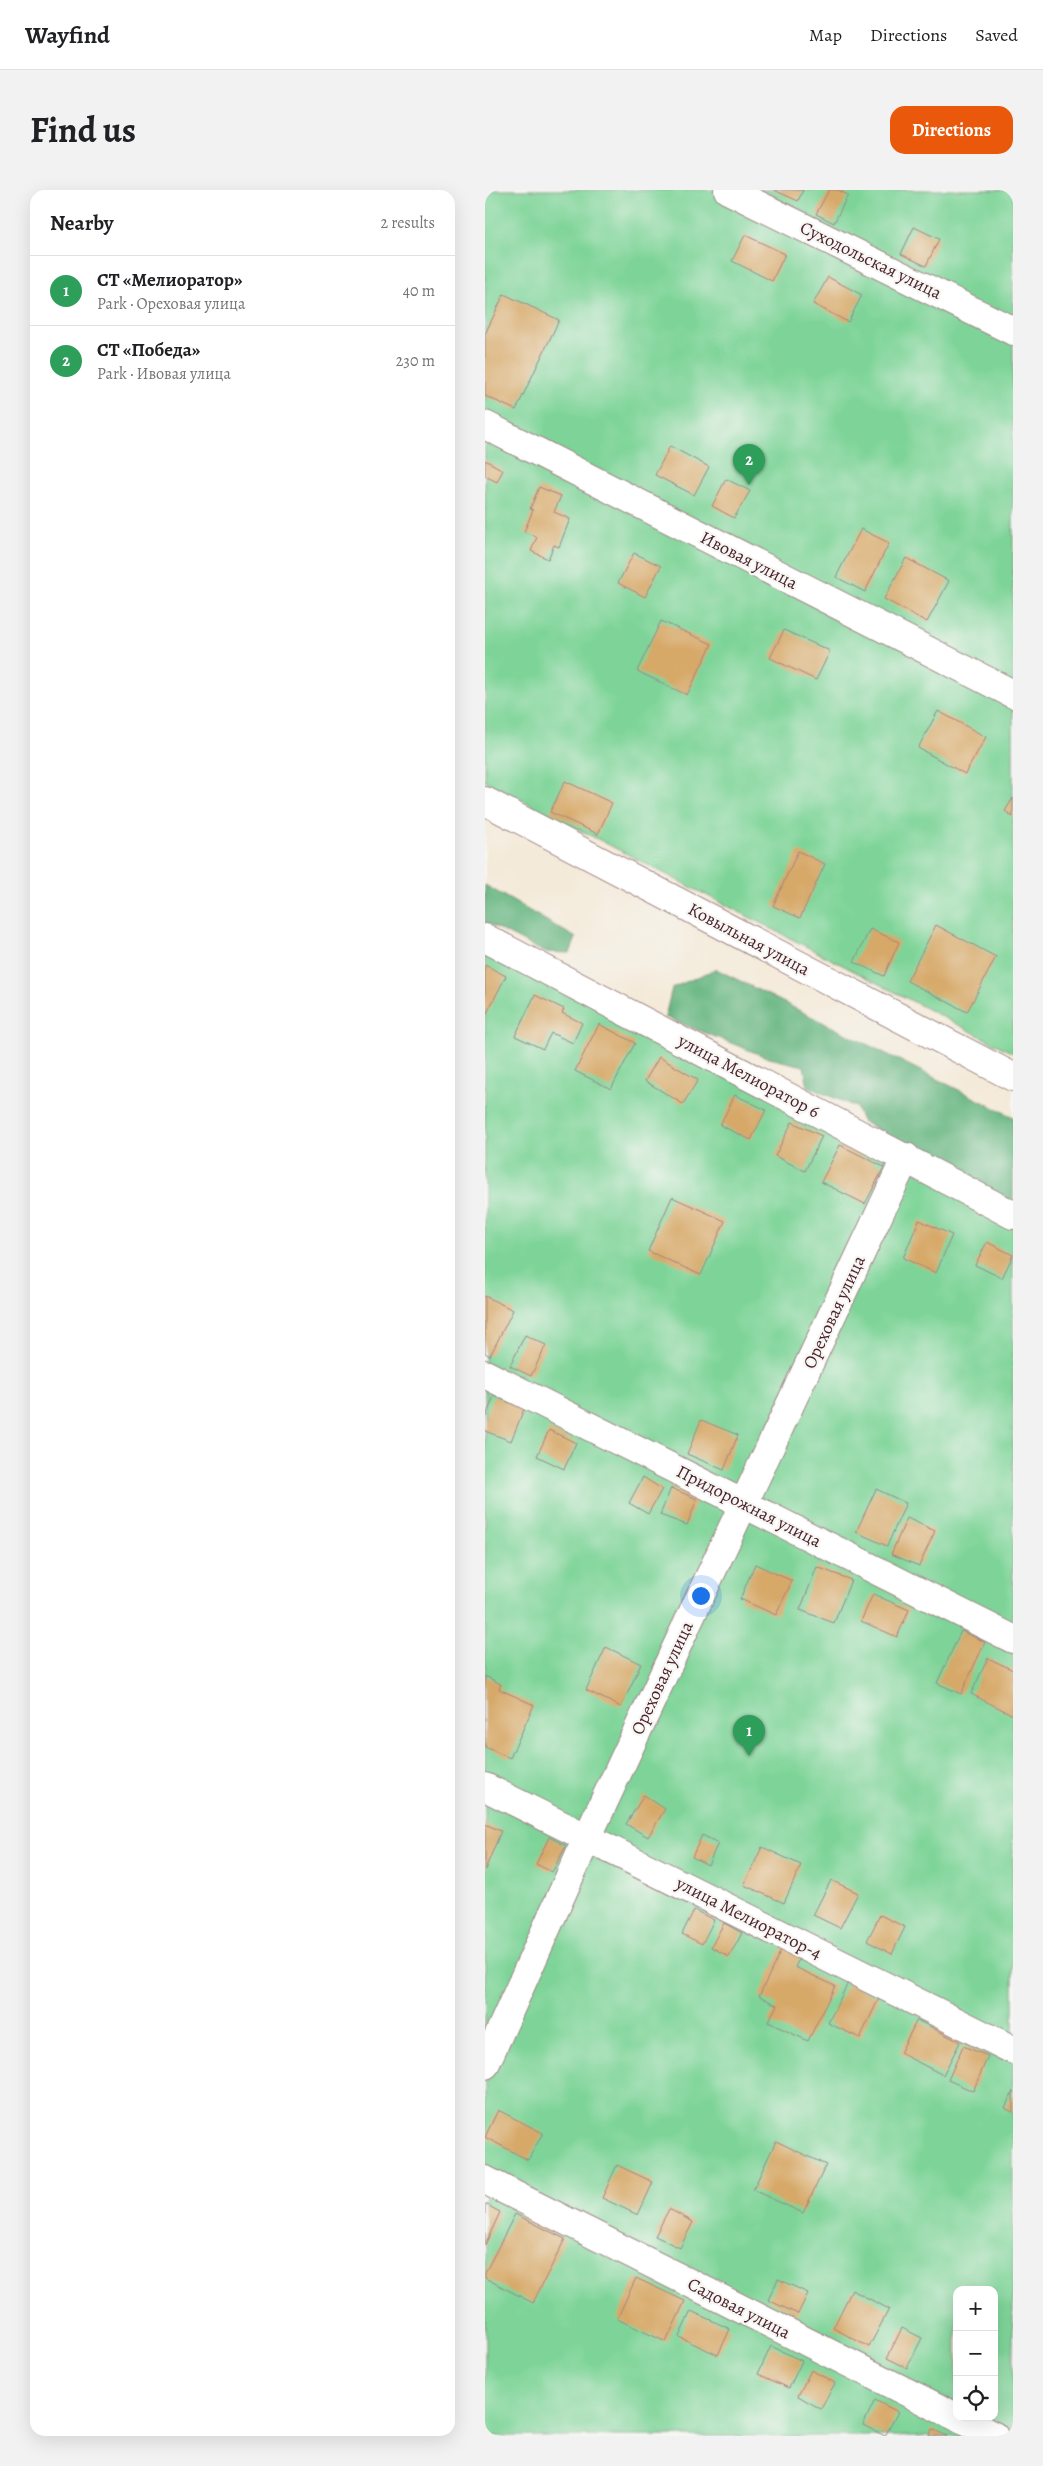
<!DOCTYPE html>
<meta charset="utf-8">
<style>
body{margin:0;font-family:Alegreya,serif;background:#f2f2f2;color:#202124}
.controls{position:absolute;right:15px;bottom:15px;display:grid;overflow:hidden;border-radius:10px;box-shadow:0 5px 20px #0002}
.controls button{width:45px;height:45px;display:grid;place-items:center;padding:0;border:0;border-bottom:1px solid #e0e0e0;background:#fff;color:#202124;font:25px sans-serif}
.you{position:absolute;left:215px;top:1405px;width:18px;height:18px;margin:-12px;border:4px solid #fff;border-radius:50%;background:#1a73e8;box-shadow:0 0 0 8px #1a73e833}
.badge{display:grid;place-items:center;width:32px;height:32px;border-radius:50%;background:#ea580c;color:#fff;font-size:16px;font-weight:700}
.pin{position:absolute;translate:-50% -41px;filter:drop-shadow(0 1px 2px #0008)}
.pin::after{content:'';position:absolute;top:26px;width:18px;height:15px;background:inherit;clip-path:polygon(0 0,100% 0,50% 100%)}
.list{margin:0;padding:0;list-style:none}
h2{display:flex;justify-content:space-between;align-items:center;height:65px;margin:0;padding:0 20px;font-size:21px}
h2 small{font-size:16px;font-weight:400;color:#757577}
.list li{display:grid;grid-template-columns:32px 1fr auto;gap:15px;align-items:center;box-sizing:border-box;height:70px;padding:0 20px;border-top:1px solid #e0e0e0}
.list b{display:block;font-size:19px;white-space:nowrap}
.list p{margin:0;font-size:16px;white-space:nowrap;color:#757577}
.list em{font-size:16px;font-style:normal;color:#757577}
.icon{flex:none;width:28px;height:28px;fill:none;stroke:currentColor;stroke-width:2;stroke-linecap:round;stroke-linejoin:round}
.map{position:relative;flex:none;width:528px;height:2246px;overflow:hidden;border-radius:15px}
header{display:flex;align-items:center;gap:30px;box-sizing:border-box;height:70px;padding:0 25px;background:#fff;border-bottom:1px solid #e0e0e0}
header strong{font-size:24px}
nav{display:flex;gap:28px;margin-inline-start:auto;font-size:18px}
.intro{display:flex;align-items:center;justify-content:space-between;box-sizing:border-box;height:120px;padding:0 30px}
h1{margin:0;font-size:35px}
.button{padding:12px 22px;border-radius:15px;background:#ea580c;color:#fff;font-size:18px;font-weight:700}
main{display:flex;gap:30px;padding:0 30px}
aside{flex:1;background:#fff;border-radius:15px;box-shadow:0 5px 20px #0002}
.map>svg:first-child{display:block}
.green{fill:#7ed498;stroke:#647a62;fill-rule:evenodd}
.forest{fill:#66b680;stroke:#586a56}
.building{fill:#d7a969}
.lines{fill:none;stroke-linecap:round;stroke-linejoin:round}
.minor-casing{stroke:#9f8482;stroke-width:30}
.minor{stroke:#fff;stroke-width:28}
.labels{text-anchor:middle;stroke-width:4.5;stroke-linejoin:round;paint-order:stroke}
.street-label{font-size:18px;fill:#4a1f2b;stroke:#f6f6f2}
</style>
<header>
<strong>Wayfind</strong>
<nav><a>Map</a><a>Directions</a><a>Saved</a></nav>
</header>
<div class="intro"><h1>Find us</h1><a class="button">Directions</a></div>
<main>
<aside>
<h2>Nearby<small>2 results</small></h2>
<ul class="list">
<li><span class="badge" style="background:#2e9e5b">1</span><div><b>СТ «Мелиоратор»</b><p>Park · Ореховая улица</p></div><em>40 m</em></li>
<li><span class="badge" style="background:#2e9e5b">2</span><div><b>СТ «Победа»</b><p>Park · Ивовая улица</p></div><em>230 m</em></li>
</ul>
</aside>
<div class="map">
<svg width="528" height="2246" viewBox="0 0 528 2246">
<rect width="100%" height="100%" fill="#f6f6f2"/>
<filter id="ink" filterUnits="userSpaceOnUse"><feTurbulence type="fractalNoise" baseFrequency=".02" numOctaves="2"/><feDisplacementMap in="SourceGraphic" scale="10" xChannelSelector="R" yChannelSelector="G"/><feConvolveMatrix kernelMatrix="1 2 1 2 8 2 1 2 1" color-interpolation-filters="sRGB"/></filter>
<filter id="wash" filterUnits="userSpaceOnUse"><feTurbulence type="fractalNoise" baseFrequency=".0096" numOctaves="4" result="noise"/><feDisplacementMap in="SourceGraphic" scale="20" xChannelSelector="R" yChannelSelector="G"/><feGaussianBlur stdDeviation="1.12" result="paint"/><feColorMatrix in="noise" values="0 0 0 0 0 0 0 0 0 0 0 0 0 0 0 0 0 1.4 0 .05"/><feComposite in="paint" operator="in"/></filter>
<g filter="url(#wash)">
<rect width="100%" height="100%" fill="#f4ead9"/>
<g class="green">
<path d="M0,0H528V863L0,591Z"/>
<path d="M0,755L528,1033V2246H0ZM472,2100H509V2227H472Z"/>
</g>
<g class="forest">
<path d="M0,695L91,748L85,763L59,762L0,732Z"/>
<path d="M231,779L528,927V1013L377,931L371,917L323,897L319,876L284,868L180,827L187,798Z"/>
</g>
<g id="blocks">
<g class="building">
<path d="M289,0H318L313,11Z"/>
<path d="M344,0H353L363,5L349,33L331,24Z"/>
<path d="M429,37L454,49L441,76L416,64Z"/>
<path d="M260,45L300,64L287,91L247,71Z"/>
<path d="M343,87L377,105L363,132L328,114Z"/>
<path d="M19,104L74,130L31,220L0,206V144Z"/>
<path d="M185,256L224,277L209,305L170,285Z"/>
<path d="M0,270L18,280L12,292L0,286Z"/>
<path d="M241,289L265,301L249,328L227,316Z"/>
<path d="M54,297L76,306L69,322L85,329L74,357L69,355L63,369L46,361L52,347L39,342L48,320L45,319Z"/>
<path d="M376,339L404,353L380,402L351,387Z"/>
<path d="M149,363L176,376L160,407L133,393Z"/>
<path d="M421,368L464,391L442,432L399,409Z"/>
<path d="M176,431L227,454L202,505L152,481Z"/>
<path d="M299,440L345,461L331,490L285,468Z"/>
<path d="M453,521L501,547L480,584L433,558Z"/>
<path d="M80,591L127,613L113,644L65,622Z"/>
<path d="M528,608V627L520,621Z"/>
<path d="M313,661L340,674L315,728L288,716Z"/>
<path d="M451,735L511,767L482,822L422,791Z"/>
<path d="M385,739L414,752L399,786L369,772Z"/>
<path d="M0,775L21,786L2,823L0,822Z"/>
<path d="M50,805L79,819L77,823L97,833L88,853L66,843L58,859L30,846Z"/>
<path d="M114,834L150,853L126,899L90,881Z"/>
<path d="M174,867L213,890L198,914L160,891Z"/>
<path d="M250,905L281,920L266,950L235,935Z"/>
<path d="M307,932L337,946L320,981L290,966Z"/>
<path d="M355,955L399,977L380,1014L336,992Z"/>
<path d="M187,1007L240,1031L216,1085L163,1061Z"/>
<path d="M434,1030L467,1045L451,1083L418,1068Z"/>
<path d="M502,1052L528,1065L517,1088L490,1075Z"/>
<path d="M0,1106L28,1120L5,1166L0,1163Z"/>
<path d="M40,1145L61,1155L46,1186L25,1176Z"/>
<path d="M9,1206L39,1219L26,1251L0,1241V1229Z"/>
<path d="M216,1230L253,1245L239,1280L202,1264Z"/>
<path d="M64,1240L91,1253L79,1279L52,1266Z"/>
<path d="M158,1287L177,1299L163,1324L144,1313Z"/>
<path d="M186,1298L212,1309L202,1335L175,1325Z"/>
<path d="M391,1299L421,1313L402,1356L371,1342Z"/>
<path d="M422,1328L450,1341L434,1376L406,1364Z"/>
<path d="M270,1374L307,1391L291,1425L255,1409Z"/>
<path d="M332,1377L366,1390L349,1433L315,1420Z"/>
<path d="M388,1404L424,1420L412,1447L376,1431Z"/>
<path d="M476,1441L500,1452L476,1504L452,1493Z"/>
<path d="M121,1457L156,1474L136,1517L101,1500Z"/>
<path d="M503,1468L528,1480V1525L486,1504Z"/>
<path d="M0,1486L16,1494L14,1499L49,1515L25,1568L0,1557Z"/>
<path d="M159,1605L180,1619L163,1647L141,1634Z"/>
<path d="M0,1634L16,1641L0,1680Z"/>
<path d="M217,1645L233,1653L223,1675L207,1667Z"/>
<path d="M64,1647L81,1656L67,1682L51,1674Z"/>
<path d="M277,1657L316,1675L299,1713L259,1695Z"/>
<path d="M346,1690L373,1703L355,1738L328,1725Z"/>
<path d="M209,1720L229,1730L217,1754L197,1744Z"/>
<path d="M395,1725L420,1737L407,1764L382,1751Z"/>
<path d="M239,1733L257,1743L244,1767L226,1757Z"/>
<path d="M298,1756L316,1765L310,1777L350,1796L323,1851L283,1832L292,1815L274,1806Z"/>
<path d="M363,1793L394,1808L375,1848L343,1833Z"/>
<path d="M432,1830L475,1852L458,1885L415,1863Z"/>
<path d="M478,1856L503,1866L488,1901L463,1890Z"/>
<path d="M528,1901V1922L520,1918Z"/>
<path d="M13,1920L58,1943L43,1970L0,1947Z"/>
<path d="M291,1951L341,1975L318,2023L268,2000Z"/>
<path d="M132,1975L168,1992L153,2025L117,2008Z"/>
<path d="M0,2014L15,2022L0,2055Z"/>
<path d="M184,2019L208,2032L195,2058L170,2046Z"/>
<path d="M30,2024L80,2049L48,2113L0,2088V2083Z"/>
<path d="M151,2088L200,2111L181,2152L132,2129Z"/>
<path d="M293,2089L323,2103L313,2124L283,2110Z"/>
<path d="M367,2100L404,2119L384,2157L348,2138Z"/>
<path d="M206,2121L245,2139L233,2165L194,2147Z"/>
<path d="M417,2138L437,2148L422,2178L402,2168Z"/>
<path d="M286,2156L317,2171L304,2198L273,2184Z"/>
<path d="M326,2180L350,2193L336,2219L313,2206Z"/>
<path d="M390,2210L413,2222L400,2246L378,2235Z"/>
<path d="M447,2239L462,2246H444Z"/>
</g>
</g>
</g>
<g filter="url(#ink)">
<use href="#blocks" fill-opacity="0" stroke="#9f8482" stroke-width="1"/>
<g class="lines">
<g class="minor-casing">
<g id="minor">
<path d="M243,0L528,141"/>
<path d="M0,235L528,504"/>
<path d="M0,611L528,887"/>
<path d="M0,748L528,1025"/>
<path d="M0,1184L528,1449"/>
<path d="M0,1597L528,1860"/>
<path d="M0,1875L102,1648L421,967"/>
<path d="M0,1990L509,2246"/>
</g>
</g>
<use href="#minor" class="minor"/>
</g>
</g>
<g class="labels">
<g class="street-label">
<text transform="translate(386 70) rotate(26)" y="6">Суходольская улица</text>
<text transform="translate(264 370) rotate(27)" y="6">Ивовая улица</text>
<text transform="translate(264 749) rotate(28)" y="6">Ковыльная улица</text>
<text transform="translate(264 886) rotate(28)" y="6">улица Мелиоратор 6</text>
<text transform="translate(349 1122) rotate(-65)" y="6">Ореховая улица</text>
<text transform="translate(264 1316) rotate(27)" y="6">Придорожная улица</text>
<text transform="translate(177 1488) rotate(-65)" y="6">Ореховая улица</text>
<text transform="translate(264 1728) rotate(27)" y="6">улица Мелиоратор-4</text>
<text transform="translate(254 2118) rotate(27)" y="6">Садовая улица</text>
</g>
</g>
</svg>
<div class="controls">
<button>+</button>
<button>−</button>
<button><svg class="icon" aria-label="locate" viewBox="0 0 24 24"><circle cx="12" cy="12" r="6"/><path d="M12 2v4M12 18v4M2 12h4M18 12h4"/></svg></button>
</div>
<div class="you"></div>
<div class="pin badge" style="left:264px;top:1566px;background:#2e9e5b">1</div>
<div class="pin badge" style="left:264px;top:295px;background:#2e9e5b">2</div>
</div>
</main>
